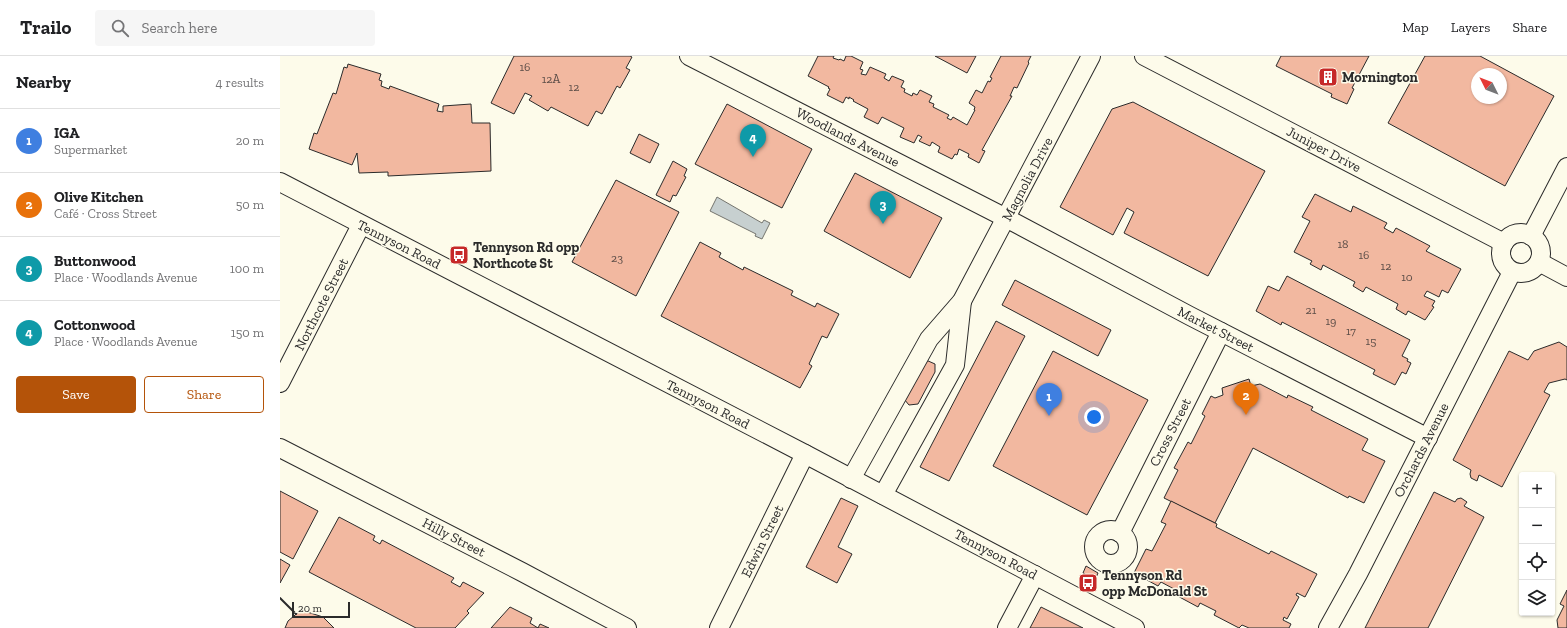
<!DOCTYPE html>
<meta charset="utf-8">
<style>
body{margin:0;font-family:"Zilla Slab",serif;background:#f6f6f6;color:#202124}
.controls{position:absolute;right:12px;bottom:12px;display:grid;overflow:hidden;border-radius:4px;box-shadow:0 1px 3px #0004}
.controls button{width:36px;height:36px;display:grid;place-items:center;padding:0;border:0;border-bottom:1px solid #e0e0e0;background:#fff;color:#202124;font:20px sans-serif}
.compass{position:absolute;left:1191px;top:12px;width:36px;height:36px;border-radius:50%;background:#fff;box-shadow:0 1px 3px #0004;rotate:312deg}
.scale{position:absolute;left:12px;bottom:10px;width:58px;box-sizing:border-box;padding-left:4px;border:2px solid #2b2b2b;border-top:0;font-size:11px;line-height:14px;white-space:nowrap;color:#2b2b2b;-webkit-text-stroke:3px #fdfbea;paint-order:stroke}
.you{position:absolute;left:814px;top:361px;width:14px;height:14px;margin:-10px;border:3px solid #fff;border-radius:50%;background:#1a73e8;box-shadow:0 0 0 6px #1a73e833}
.badge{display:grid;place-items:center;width:26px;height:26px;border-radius:50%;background:#b45309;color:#fff;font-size:13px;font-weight:700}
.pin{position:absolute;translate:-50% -33px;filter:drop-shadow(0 1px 2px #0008)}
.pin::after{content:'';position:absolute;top:21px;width:14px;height:12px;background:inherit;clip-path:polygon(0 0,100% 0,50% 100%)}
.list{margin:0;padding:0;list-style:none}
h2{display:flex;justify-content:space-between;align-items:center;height:52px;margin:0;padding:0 16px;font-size:17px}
h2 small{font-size:13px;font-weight:400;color:#757577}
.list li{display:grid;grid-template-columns:26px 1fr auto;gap:12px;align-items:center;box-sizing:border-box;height:64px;padding:0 16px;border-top:1px solid #e0e0e0}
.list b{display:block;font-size:15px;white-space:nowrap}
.list p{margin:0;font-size:13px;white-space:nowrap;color:#757577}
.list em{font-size:13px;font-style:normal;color:#757577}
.actions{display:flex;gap:8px;padding:12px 16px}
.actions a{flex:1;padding:9px 0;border:1px solid #b45309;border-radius:4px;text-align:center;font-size:14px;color:#b45309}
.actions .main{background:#b45309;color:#fff}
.icon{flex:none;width:22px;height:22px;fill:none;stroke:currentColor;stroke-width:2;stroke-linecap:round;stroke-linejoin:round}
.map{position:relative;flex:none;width:1287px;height:572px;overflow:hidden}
header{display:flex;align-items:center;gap:24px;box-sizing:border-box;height:56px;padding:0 20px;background:#fff;border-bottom:1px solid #e0e0e0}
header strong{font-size:19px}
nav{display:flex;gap:22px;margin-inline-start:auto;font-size:14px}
.search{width:280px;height:36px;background:#f6f6f6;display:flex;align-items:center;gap:10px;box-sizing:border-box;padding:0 14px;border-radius:4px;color:#757577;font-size:15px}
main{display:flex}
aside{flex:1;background:#fff}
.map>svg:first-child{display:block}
.water{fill:#c7d0d0;stroke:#74746e}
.building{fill:#f2b8a0;stroke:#2b2b2b;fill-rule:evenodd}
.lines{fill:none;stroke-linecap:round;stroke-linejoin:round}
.street-casing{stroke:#2b2b2b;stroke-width:20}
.street{stroke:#fdfbea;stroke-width:18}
.wall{stroke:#2b2b2b;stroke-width:2}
.labels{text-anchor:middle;stroke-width:3;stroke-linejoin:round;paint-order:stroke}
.number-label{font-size:12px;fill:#5d4e48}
.poi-label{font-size:14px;font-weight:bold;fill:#2b2b2b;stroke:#fdfbea;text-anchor:start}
.street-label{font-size:14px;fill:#2b2b2b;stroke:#fdfbea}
</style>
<header>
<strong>Trailo</strong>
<div class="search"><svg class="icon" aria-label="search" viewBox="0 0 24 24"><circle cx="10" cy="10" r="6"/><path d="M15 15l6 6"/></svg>Search here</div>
<nav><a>Map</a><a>Layers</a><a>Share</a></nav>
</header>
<main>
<aside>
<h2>Nearby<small>4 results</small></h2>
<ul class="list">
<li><span class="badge" style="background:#3f7fe0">1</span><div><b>IGA</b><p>Supermarket</p></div><em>20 m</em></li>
<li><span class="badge" style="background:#e8710a">2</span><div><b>Olive Kitchen</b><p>Café · Cross Street</p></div><em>50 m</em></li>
<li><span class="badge" style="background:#0f9aa8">3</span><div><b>Buttonwood</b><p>Place · Woodlands Avenue</p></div><em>100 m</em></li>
<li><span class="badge" style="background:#0f9aa8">4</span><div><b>Cottonwood</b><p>Place · Woodlands Avenue</p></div><em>150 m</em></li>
</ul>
<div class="actions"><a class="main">Save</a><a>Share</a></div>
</aside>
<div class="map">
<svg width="1287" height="572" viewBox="0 0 1287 572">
<rect width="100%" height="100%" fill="#fdfbea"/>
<path class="water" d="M437,141L482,167L484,164L490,167L482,183L475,180L476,178L430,155Z"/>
<g class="building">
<path d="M234,0H350L352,1L346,12L350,14L340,32L337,30L322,58L316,55L308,70L271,51L268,55L249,44L252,40L245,37L234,58L211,47Z"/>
<path d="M538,0H554L553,2L559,4L560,3L564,5L566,0H571L583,6L580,13L583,14L581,18L586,19L590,11L606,18L604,22L609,25L612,20L624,25L621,31L625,33L624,36L632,40L633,37L637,39L640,34L652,40L649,46L654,48L653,51L669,59L667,62L671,64L673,61L687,69L695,54H694L695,51L689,47L696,34L702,37L708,25L710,26L712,22L710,21L721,0H751L748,6L749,7L737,32L734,31L730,40H732L702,94L705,95L699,107L688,101L689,98L679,93L677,99L675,98L672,103L658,96L660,91L652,86L650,90L639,85L642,81L638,79L634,87L620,81L624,72L602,61L598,68L584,61L588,53L573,45L574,44L569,41V43L566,41L563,47L547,39L550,33L548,32L549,31L528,20Z"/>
<path d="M655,0H696L687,17Z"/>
<path d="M1001,0H1089L1072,32L1074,33L1067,48L1051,41L1052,38L996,10Z"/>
<path d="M1145,0H1200L1274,40L1225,130L1108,67ZM1197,18H1221V42H1197Z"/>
<path d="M68,8L101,18L99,24L102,25L101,30L109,33L110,30L159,48L157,55L163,56V50L191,48L192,67H210L211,115L108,120V116L79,117L77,97L72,109L29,93L34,77L37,78L53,37L56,38L64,11L67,12Z"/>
<path d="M853,46L985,115L928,220L844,177L854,156L847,152L833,179L780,151L832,53Z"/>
<path d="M447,48L532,93L502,152L415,108Z"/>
<path d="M359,78L379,88L370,107L350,97Z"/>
<path d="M393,105L407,113L404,120L406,121L396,140L393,139L390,146L376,139Z"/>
<path d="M575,117L662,162L630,222L544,175Z"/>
<path d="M336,124L399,156L356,240L292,206Z"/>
<path d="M1035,138L1071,156L1073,150L1107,167L1104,172L1113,177L1116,172L1150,190L1146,195L1181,213L1168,237L1162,234L1159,241L1147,235L1144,240L1155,245L1152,250L1154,251L1145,264L1128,255L1126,259L1116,253L1118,248L1086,231L1083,236L1073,230L1075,226L1043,209L1041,214L1030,208L1032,205L1014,196L1030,165L1022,161Z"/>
<path d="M420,186L441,197L439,201L463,214L464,211L513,235L511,239L535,251L537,247L559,258L547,282L542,280L529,308L532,310L520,332L381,260Z"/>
<path d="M1007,220L1130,284L1122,300L1128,303L1127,305L1131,307L1126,318L1122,316L1115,329L1093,318L1095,314L1002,266L1001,269L976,255L988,230L999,235Z"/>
<path d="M735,224L831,274L818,300L722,249Z"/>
<path d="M716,265L745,280L669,425L640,411Z"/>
<path d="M1279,286L1287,291V324L1285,323L1269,327L1264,336L1270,339L1222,431L1199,419L1197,425L1191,422L1190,418L1191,414L1173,404L1229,295L1248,304L1254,295Z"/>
<path d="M773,295L868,344L807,459L713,410Z"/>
<path d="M646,304L655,308V316L638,348L629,349L624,343Z"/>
<path d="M969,323L971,330L980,328L1007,342L1008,339L1033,351L1031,354L1088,383L1082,394L1105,405L1084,447L1069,440L1068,442L973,392L935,467L884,442L898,414L894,412L908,386L911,388L925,360L922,358L931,340L935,342L943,339L942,332Z"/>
<path d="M0,435L38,455L13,503L0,496Z"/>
<path d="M1154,436L1175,446L1177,443L1181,442L1187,446L1184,450L1204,461L1148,572H1085Z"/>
<path d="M561,442L578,450L558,491L572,498L557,527L526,511Z"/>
<path d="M891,445L937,468L936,471L989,498L991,495L1037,518L1025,541L1017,537L1016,539L1019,541L1007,563L1004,561L1003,564L1011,568L1009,572H969L962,569L959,572L934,559L936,555L920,547L918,551L892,537L894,533L881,526L878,530L854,517L866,493L872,495L886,468L881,466Z"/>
<path d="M59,461L95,480L93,484L100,488L102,484L174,522L171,526L180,531L183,526L204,537L187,555L189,557L175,572H136L29,516Z"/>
<path d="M0,503L10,509L0,527Z"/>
<path d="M806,510L818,517L815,524L803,517Z"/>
<path d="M1287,534V572H1278L1277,564L1284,550L1280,548Z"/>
<path d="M230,551L252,562L250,567L258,572L260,568L269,572H211Z"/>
<path d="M761,551L803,572H750Z"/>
<path d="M21,554L43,561L54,572H5L8,565Z"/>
</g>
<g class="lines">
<g class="street-casing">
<g id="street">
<path d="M409,0L726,162L910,260L1148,382"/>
<path d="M864,0L1224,187"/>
<path d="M0,126L525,398L855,572"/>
<circle cx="1241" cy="197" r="20"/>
<path d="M1251,180L1287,111"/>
<path d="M1259,206L1287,221"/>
<path d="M0,327L81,169"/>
<path d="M0,392L242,516L347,572"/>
<path d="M571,423L649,283L682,245L811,0"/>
<path d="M603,439L675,309L682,245"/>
<circle cx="831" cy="491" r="17"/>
<path d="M840,477L941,276"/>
<path d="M439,572L525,398"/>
<path d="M727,572L755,519"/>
<path d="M1048,572L1078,518L1232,216"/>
</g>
</g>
<use href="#street" class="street"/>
<path class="wall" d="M0,542L16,558"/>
</g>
<defs>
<g id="building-square" transform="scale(1)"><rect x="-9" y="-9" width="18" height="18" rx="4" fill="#c62828" stroke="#fdfbea"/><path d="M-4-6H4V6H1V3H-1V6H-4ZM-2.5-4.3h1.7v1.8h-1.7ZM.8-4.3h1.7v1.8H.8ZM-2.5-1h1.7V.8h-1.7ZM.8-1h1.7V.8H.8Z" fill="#fff"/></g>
<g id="bus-square" transform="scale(1)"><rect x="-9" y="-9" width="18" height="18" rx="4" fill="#c62828" stroke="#fdfbea"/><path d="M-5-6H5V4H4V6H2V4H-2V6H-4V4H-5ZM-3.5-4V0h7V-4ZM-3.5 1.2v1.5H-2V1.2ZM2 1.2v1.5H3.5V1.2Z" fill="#fff"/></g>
</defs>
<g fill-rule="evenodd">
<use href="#building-square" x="1048" y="21"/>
<use href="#bus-square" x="179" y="199"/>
<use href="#bus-square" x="808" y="527"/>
</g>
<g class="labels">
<g class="number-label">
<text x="245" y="15">16</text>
<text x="271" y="27">12A</text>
<text x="294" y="35">12</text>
<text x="1063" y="192">18</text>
<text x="1084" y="203">16</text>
<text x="337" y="206">23</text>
<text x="1106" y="214">12</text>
<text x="1127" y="225">10</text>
<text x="1031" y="258">21</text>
<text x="1051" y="269">19</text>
<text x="1071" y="279">17</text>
<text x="1091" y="289">15</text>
</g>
<g class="poi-label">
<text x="1062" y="26">Mornington</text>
<text x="193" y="196">Tennyson Rd opp<tspan x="193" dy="16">Northcote St</tspan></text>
<text x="822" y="524">Tennyson Rd<tspan x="822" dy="16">opp McDonald St</tspan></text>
</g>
<g class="street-label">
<text transform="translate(568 81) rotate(27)" y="5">Woodlands Avenue</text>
<text transform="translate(1044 93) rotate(28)" y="5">Juniper Drive</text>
<text transform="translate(747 123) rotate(-62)" y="5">Magnolia Drive</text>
<text transform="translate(119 188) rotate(27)" y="5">Tennyson Road</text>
<text transform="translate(41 248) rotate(-63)" y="5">Northcote Street</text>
<text transform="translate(936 273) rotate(27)" y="5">Market Street</text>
<text transform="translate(428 348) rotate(27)" y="5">Tennyson Road</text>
<text transform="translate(890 376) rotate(-63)" y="5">Cross Street</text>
<text transform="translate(1141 394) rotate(-63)" y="5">Orchards Avenue</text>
<text transform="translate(174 481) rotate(27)" y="5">Hilly Street</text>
<text transform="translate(482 485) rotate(-64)" y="5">Edwin Street</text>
<text transform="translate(716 498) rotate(28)" y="5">Tennyson Road</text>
</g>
</g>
</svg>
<div class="controls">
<button>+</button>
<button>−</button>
<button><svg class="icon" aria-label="locate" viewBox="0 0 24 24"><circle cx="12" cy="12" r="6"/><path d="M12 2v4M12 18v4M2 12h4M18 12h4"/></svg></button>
<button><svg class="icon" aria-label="layers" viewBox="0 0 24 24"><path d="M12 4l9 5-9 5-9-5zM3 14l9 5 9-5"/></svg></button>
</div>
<svg class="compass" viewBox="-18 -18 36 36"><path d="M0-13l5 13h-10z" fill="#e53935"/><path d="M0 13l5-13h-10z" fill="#757577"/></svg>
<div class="scale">20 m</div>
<div class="you"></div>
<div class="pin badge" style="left:769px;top:360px;background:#3f7fe0">1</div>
<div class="pin badge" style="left:966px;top:359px;background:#e8710a">2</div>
<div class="pin badge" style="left:603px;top:168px;background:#0f9aa8">3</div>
<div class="pin badge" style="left:473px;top:101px;background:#0f9aa8">4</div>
</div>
</main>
